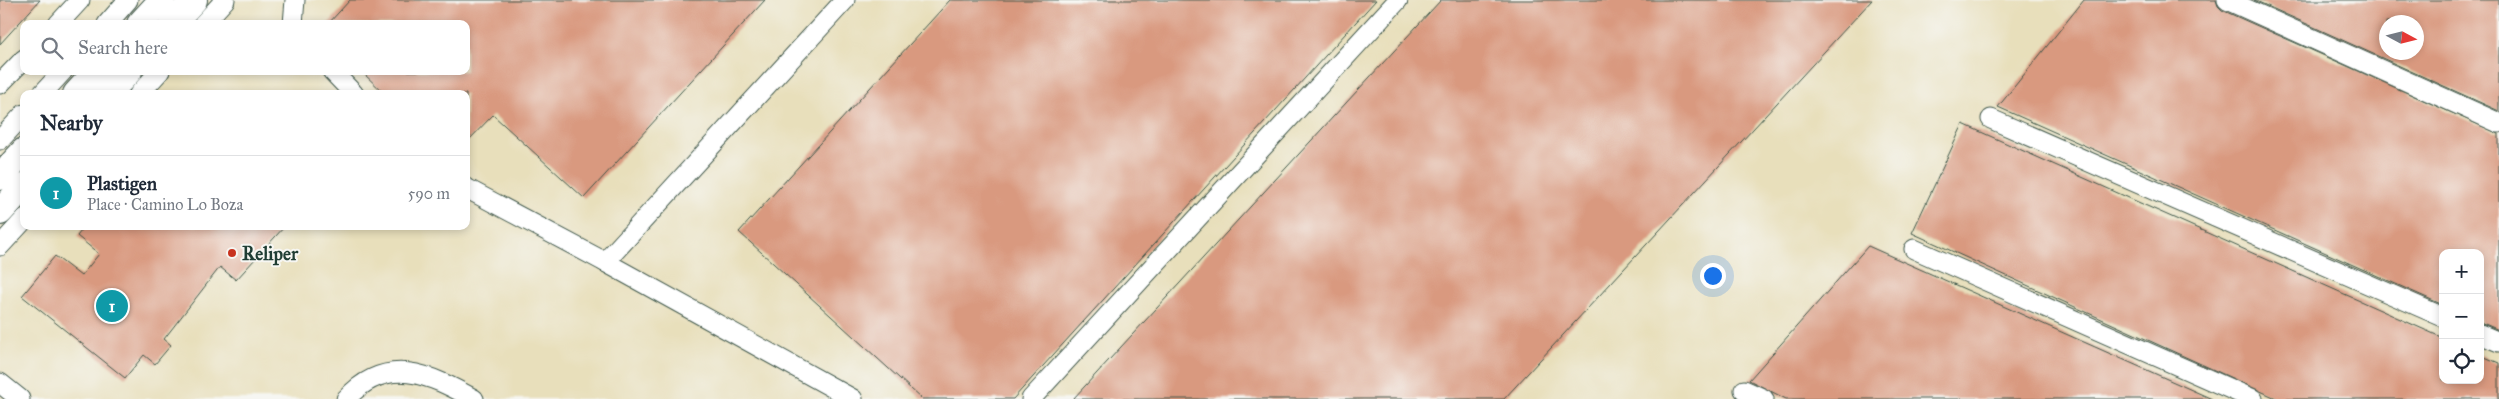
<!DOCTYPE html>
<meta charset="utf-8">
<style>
body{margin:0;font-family:"IM FELL Great Primer",serif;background:#f6f6f7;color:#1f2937}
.controls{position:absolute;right:15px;bottom:15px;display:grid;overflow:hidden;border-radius:10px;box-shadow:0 2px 8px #0003}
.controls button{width:45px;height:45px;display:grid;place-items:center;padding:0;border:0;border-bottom:1px solid #e0e1e3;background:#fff;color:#1f2937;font:25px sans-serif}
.compass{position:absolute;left:2379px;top:15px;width:45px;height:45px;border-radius:50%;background:#fff;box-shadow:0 2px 8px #0003;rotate:97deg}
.you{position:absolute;left:1712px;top:275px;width:18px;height:18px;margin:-12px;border:4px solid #fff;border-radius:50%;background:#1a73e8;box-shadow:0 0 0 8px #1a73e833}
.badge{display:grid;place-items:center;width:32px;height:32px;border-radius:50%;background:#7c3aed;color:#fff;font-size:16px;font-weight:700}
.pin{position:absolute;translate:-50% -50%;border:2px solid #fff;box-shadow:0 1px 5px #0006}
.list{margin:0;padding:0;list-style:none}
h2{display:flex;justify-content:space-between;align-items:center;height:65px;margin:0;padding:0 20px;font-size:21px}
h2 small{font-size:16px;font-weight:400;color:#747a83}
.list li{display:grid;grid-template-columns:32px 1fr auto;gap:15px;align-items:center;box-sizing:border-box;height:75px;padding:0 20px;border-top:1px solid #e0e1e3}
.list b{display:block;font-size:19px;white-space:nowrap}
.list p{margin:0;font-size:16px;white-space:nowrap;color:#747a83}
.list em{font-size:16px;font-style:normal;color:#747a83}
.icon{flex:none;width:28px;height:28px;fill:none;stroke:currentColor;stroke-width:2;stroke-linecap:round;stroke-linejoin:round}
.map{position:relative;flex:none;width:2499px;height:399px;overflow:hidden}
.search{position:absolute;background:#fff;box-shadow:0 2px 8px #0003;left:20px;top:20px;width:450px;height:55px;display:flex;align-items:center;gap:12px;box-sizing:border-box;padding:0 18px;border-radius:10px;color:#747a83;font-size:19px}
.panel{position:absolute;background:#fff;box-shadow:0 2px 8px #0003;left:20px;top:90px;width:450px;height:140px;border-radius:10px}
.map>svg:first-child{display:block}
.building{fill:#d9997f;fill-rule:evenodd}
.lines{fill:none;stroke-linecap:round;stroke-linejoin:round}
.minor-casing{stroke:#3d5548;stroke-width:21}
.highway-casing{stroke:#3d5548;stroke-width:28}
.minor{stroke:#fff;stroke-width:19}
.highway{stroke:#fff;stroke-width:26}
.poi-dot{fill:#c8321e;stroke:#f6f6f2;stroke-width:2}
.labels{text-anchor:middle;stroke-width:4;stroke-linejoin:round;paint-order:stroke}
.poi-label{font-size:19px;font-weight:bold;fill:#1f3d34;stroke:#f6f6f2;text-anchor:start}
</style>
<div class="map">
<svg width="2499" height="399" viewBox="0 0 2499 399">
<rect width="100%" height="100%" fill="#f6f6f2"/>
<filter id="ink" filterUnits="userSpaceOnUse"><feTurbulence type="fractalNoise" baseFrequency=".02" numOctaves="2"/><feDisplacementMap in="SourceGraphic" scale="10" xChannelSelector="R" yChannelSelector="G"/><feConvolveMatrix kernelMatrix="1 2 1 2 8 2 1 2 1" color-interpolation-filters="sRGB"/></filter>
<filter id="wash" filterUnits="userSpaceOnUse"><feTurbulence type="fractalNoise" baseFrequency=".0096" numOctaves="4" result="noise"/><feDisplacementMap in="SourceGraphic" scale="20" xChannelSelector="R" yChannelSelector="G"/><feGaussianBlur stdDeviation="1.12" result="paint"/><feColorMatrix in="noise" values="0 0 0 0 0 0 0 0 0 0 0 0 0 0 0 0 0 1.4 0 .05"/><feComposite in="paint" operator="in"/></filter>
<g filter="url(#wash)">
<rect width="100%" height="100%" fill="#e8dfbb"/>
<g id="blocks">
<g class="building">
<path d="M0,0H40L0,44Z"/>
<path d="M350,0H765L584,198L493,115L466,143V94H385L361,71H466V24H328Z"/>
<path d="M950,0H1376L1013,399H922L739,232Z"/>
<path d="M1441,0H1872L1504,399H1073Z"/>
<path d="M2084,0H2216L2218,6L2222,10L2499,134V330L2480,322V253H2443V305L1998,107Z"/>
<path d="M2254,0H2499V111ZM2386,22H2416V52H2386Z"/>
<path d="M1963,124L2443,338V380H2480V355L2499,363V399H2278L1912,233Z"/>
<path d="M85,226H285L236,280L220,267L164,339L171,345L155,364L144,355L125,378L22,296L55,256L81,276L99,254L77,236Z"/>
<path d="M1868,246L2212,399H1786L1749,380Z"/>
</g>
</g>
</g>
<g filter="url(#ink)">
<use href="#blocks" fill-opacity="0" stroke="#3d5548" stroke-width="1"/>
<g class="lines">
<g class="minor-casing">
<g id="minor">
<path d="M2227,0L2499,123"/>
<path d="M58,24L80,0"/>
<path d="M107,24L128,0"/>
<path d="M203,24L225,0"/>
<path d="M293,24L295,0"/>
<path d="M332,71L354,94"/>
<path d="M0,84L24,59"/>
<path d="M42,94L63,71"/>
<path d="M139,94L160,71"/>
<path d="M1991,119L2443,317"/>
<path d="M0,140L24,114"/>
<path d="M466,188L605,262L845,0"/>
<path d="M0,246L24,220"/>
<path d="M1914,249L2253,399"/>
<path d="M605,262L853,399"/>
<path d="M2480,334L2499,342"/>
<path d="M0,383L20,399"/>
<path d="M1744,390L1764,399"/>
<path d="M346,399C387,354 429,374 474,399"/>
<path d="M1031,399L1398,0"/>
</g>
</g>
<g class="highway-casing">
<g id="highway">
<path d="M140,24L162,0"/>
<path d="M172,24L194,0"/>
<path d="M76,94L97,71"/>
<path d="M108,94L129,71"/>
<path d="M0,177L24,151"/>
<path d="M0,212L24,186"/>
</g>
</g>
<use href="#minor" class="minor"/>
<use href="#highway" class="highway"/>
</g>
</g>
<circle class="poi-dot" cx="232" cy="253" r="5"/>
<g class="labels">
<g class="poi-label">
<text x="242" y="260">Reliper</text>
</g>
</g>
</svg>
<div class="controls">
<button>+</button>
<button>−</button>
<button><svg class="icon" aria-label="locate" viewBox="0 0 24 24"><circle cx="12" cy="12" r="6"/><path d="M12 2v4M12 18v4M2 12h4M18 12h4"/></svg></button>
</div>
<svg class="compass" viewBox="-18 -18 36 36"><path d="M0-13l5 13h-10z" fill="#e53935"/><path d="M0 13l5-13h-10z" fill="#747a83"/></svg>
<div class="you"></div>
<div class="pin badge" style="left:112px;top:306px;background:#0f9aa8">1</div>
<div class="search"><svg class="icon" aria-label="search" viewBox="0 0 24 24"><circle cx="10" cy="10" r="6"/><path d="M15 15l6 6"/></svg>Search here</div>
<section class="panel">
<h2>Nearby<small></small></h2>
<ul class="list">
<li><span class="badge" style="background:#0f9aa8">1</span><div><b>Plastigen</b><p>Place · Camino Lo Boza</p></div><em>590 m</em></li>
</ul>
</section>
</div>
